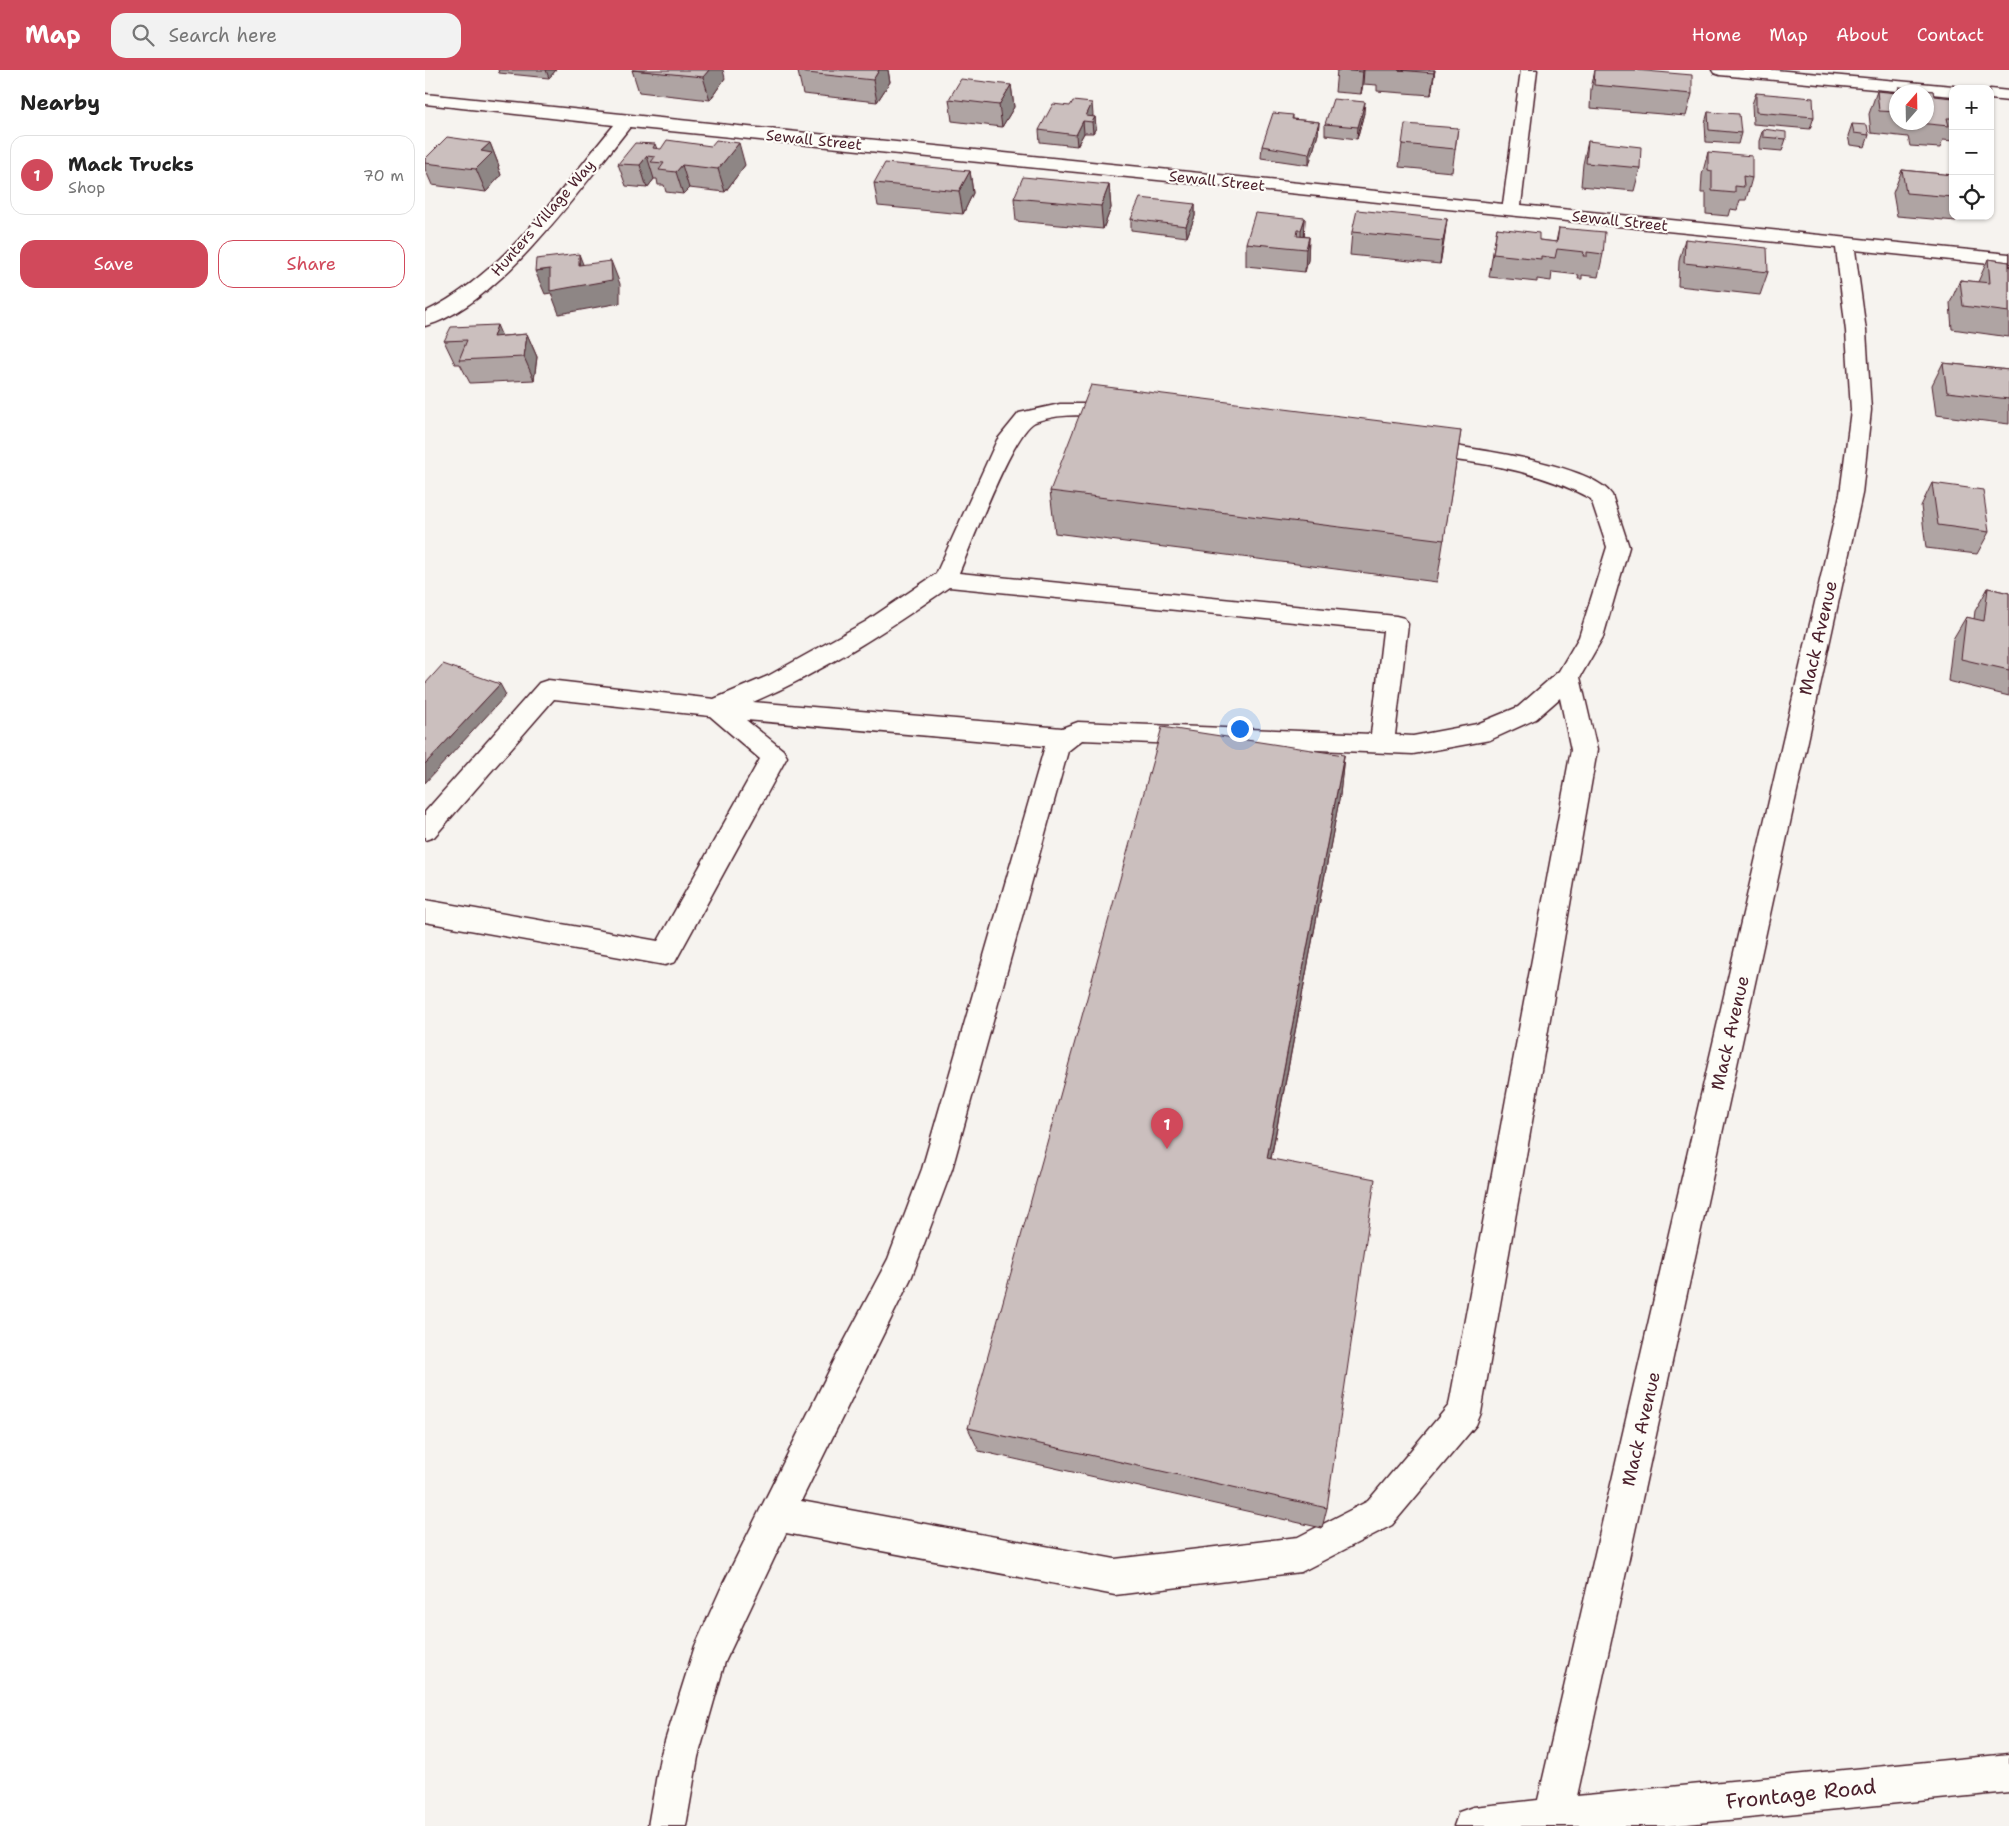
<!DOCTYPE html>
<meta charset="utf-8">
<style>
body{margin:0;font-family:"Shantell Sans",sans-serif;background:#f2f2f2;color:#222}
.controls{position:absolute;right:15px;top:15px;display:grid;overflow:hidden;border-radius:10px;box-shadow:0 1px 4px #0004}
.controls button{width:45px;height:45px;display:grid;place-items:center;padding:0;border:0;border-bottom:1px solid #e0e0e0;background:#fff;color:#222;font:25px sans-serif}
.compass{position:absolute;left:1464px;top:15px;width:45px;height:45px;border-radius:50%;background:#fff;box-shadow:0 1px 4px #0004;rotate:20deg}
.you{position:absolute;left:814px;top:658px;width:18px;height:18px;margin:-12px;border:4px solid #fff;border-radius:50%;background:#1a73e8;box-shadow:0 0 0 8px #1a73e833}
.badge{display:grid;place-items:center;width:32px;height:32px;border-radius:50%;background:#d1495b;color:#fff;font-size:16px;font-weight:700}
.pin{position:absolute;translate:-50% -41px;filter:drop-shadow(0 1px 2px #0008)}
.pin::after{content:'';position:absolute;top:26px;width:18px;height:15px;background:inherit;clip-path:polygon(0 0,100% 0,50% 100%)}
.list{margin:0;padding:0;list-style:none}
h2{display:flex;justify-content:space-between;align-items:center;height:65px;margin:0;padding:0 20px;font-size:21px}
h2 small{font-size:16px;font-weight:400;color:#767676}
.list li{display:grid;grid-template-columns:32px 1fr auto;gap:15px;align-items:center;box-sizing:border-box;height:80px;margin:0 10px 10px;padding:0 10px;border:1px solid #e0e0e0;border-radius:15px}
.list b{display:block;font-size:19px;white-space:nowrap}
.list p{margin:0;font-size:16px;white-space:nowrap;color:#767676}
.list em{font-size:16px;font-style:normal;color:#767676}
.actions{display:flex;gap:10px;padding:15px 20px}
.actions a{flex:1;padding:11px 0;border:1px solid #d1495b;border-radius:15px;text-align:center;font-size:18px;color:#d1495b}
.actions .main{background:#d1495b;color:#fff}
.icon{flex:none;width:28px;height:28px;fill:none;stroke:currentColor;stroke-width:2;stroke-linecap:round;stroke-linejoin:round}
.map{position:relative;flex:none;width:1584px;height:1756px;overflow:hidden}
header{display:flex;align-items:center;gap:30px;box-sizing:border-box;height:70px;padding:0 25px;background:#d1495b;color:#fff}
header strong{font-size:24px}
nav{display:flex;gap:28px;margin-inline-start:auto;font-size:18px}
.search{width:350px;height:45px;background:#f2f2f2;display:flex;align-items:center;gap:12px;box-sizing:border-box;padding:0 18px;border-radius:15px;color:#767676;font-size:19px}
main{display:flex}
aside{flex:1;background:#fff}
.map>svg:first-child{display:block}
.lines{fill:none;stroke-linecap:round;stroke-linejoin:round}
.service-casing{stroke:#4a1f2b;stroke-width:3}
.minor-casing{stroke:#4a1f2b;stroke-width:3}
.service{fill:#fdfcf7;fill-rule:evenodd}
.minor{fill:#fdfcf7;fill-rule:evenodd}
.wall{fill:#afa4a3;stroke:#4a1f2b}
.shaded-wall{fill:#8e8685;stroke:#4a1f2b}
.building{fill:#cbbfbe;stroke:#4a1f2b}
.labels{text-anchor:middle;stroke-width:4.5;stroke-linejoin:round;paint-order:stroke}
.far-street-label{font-size:15px;fill:#4a1f2b;stroke:#fdfcf7}
.street-label{font-size:18px;fill:#4a1f2b;stroke:#fdfcf7}
.near-street-label{font-size:21px;fill:#4a1f2b;stroke:#fdfcf7}
</style>
<header>
<strong>Map</strong>
<div class="search"><svg class="icon" aria-label="search" viewBox="0 0 24 24"><circle cx="10" cy="10" r="6"/><path d="M15 15l6 6"/></svg>Search here</div>
<nav><a>Home</a><a>Map</a><a>About</a><a>Contact</a></nav>
</header>
<main>
<aside>
<h2>Nearby<small></small></h2>
<ul class="list">
<li><span class="badge">1</span><div><b>Mack Trucks</b><p>Shop</p></div><em>70 m</em></li>
</ul>
<div class="actions"><a class="main">Save</a><a>Share</a></div>
</aside>
<div class="map">
<svg width="1584" height="1756" viewBox="0 0 1584 1756">
<rect width="100%" height="100%" fill="#f6f3ef"/>
<filter id="ink" filterUnits="userSpaceOnUse"><feTurbulence type="fractalNoise" baseFrequency=".02" numOctaves="2"/><feDisplacementMap in="SourceGraphic" scale="10" xChannelSelector="R" yChannelSelector="G"/><feConvolveMatrix kernelMatrix="1 2 1 2 8 2 1 2 1" color-interpolation-filters="sRGB"/></filter>
<g filter="url(#ink)">
<g class="lines">
<g class="service-casing">
<path id="service" d="M635,334H694L701,335L704,340L701,345L694,346C668,346 635,342 610,352C588,362 546,476 534,503L971,546L979,548L983,554L970,665L988,666L1052,654L1093,637L1134,601L1154,567L1182,477L1166,429C1128,408 1088,398 1045,392C1026,389 1006,388 988,383L984,378L988,373L995,371C1034,377 1166,392 1187,425L1204,477L1178,567L1155,607L1172,680L1056,1343L1051,1355L967,1455L876,1502L690,1525L361,1463L300,1592L273,1687L261,1756H223L235,1687L270,1576L298,1514L410,1289L463,1189L497,1099L620,676L321,650L358,680L362,687L250,892L240,895L0,852V830L233,871L335,689L285,646L129,629L9,767L0,770V742L114,613L123,610L289,629L343,606L440,552L511,504L572,370L594,343ZM524,517L958,561L946,664L653,652L637,658L328,632C398,602 462,560 524,517ZM1135,628L1146,680L1024,1335L943,1431L873,1467L690,1489L376,1431L487,1206L527,1099L643,681L657,670L988,684L1065,670L1111,649Z"/>
</g>
<g class="minor-casing">
<g id="minor">
<path d="M1096,0H1112L1096,135L1584,184V196L1430,180L1441,261L1446,340L1437,424L1152,1726L1584,1684V1722L1242,1756H1029L1034,1742L1048,1737L1113,1730L1415,424L1426,340L1421,261L1411,178L205,57C159,114 72,238 0,256V242C79,204 134,121 189,55L0,34V24L1078,134Z"/>
<path d="M1287,0H1350L1528,16L1535,19H1528V26L1295,5L1289,3Z"/>
<path d="M1565,19L1584,21V31L1565,29Z"/>
</g>
</g>
<use href="#service" class="service"/>
<use href="#minor" class="minor"/>
</g>
<g class="wall">
<path d="M73,0H131L124,8L74,3Z"/>
<path d="M207,0L300,8L285,30L214,22Z"/>
<path d="M374,0H463L465,12L452,32L378,24L373,2Z"/>
<path d="M912,0H1010L1006,25L952,21V15L938,14L936,24L910,22Z"/>
<path d="M1170,0H1209L1267,24L1261,46L1165,38L1166,19Z"/>
<path d="M586,15L589,37L577,57L527,51L524,29Z"/>
<path d="M1474,17L1508,21L1509,26L1528,28V71L1518,70L1515,78L1485,76L1483,67L1446,63L1444,44L1452,21L1472,23V52H1502V22H1472Z"/>
<path d="M1331,23L1389,47L1385,59L1328,54L1327,34Z"/>
<path d="M1283,42L1316,63L1313,74L1281,72L1280,53Z"/>
<path d="M939,43L932,69L900,65V54Z"/>
<path d="M668,45L667,47H670L671,58L668,63H659L652,76L615,72L614,60Z"/>
<path d="M868,45V49L894,52L893,64L884,95L836,88L837,76Z"/>
<path d="M1427,54L1444,65L1440,77L1425,75L1423,66Z"/>
<path d="M1033,58L1027,102L974,97L977,74Z"/>
<path d="M1338,59L1361,69L1357,81L1334,79V71Z"/>
<path d="M1163,71L1215,98L1209,121L1156,116L1158,94Z"/>
<path d="M65,73L74,96L73,97L76,105L61,122L7,115L0,99V89Z"/>
<path d="M230,74L232,79L320,95L300,122L264,118L258,124L241,122L239,115H233L232,109H229L222,118L201,116L193,94Z"/>
<path d="M1283,82L1327,108L1321,130H1315L1312,140L1305,139L1303,146L1281,144V123H1276L1277,105Z"/>
<path d="M1477,100L1528,105V146H1533L1531,151L1472,146L1468,123Z"/>
<path d="M545,101L548,123L538,144L453,136L449,113Z"/>
<path d="M684,115L686,138L678,159L591,151L589,128Z"/>
<path d="M770,134V146L762,167L706,160V149Z"/>
<path d="M880,148L879,166L884,167L883,190L880,202L821,196V173Z"/>
<path d="M1022,149L1015,194L925,185L927,162Z"/>
<path d="M1072,158L1114,170L1131,172L1134,158L1178,184L1173,207L1157,205V209H1153L1154,205L1127,202L1126,211L1112,209V212L1064,207Z"/>
<path d="M1260,169L1343,202L1335,225L1253,216L1254,191Z"/>
<path d="M1563,189L1584,192V267L1527,259L1525,233L1535,210L1553,212Z"/>
<path d="M102,264L112,287L109,310L45,313L35,294H30L19,271Z"/>
<path d="M1518,293L1584,300V354L1511,345L1507,315Z"/>
<path d="M1036,361L1012,512L630,463L625,421Z"/>
<path d="M1507,413L1564,462L1552,484L1501,478L1496,436Z"/>
<path d="M1563,518L1584,523V626L1523,611L1528,569L1541,547L1549,549L1550,541Z"/>
<path d="M919,685L915,725L846,1089L902,1438L897,1458L554,1381L543,1358Z"/>
</g>
<g class="shaded-wall">
<path d="M121,0H131L124,8Z"/>
<path d="M284,0H298L300,8L285,30L278,7Z"/>
<path d="M454,0H463L465,12L452,32L448,10Z"/>
<path d="M938,0H939L938,14L936,24Z"/>
<path d="M1009,0H1010L1006,25L1009,3Z"/>
<path d="M586,15L589,37L577,57L574,35Z"/>
<path d="M940,32L939,43L932,69L933,57Z"/>
<path d="M667,33L668,45L665,52L661,46Z"/>
<path d="M670,47L671,58L668,63L667,52Z"/>
<path d="M658,51L659,63L652,76L651,65Z"/>
<path d="M894,52L893,64L884,95V84Z"/>
<path d="M65,73L74,96L73,97L76,105L61,122L51,99L56,81Z"/>
<path d="M314,73L320,95L300,122L293,99Z"/>
<path d="M222,86L229,109L222,118L215,95Z"/>
<path d="M257,95L264,118L258,124L251,102Z"/>
<path d="M545,101L548,123L538,144L534,121Z"/>
<path d="M684,115L686,138L678,159L676,136Z"/>
<path d="M770,134V146L762,167L761,156Z"/>
<path d="M880,148L879,171L876,178V160Z"/>
<path d="M1022,149L1019,172L1015,194L1018,171Z"/>
<path d="M884,167L883,190L880,202L881,179Z"/>
<path d="M154,184L163,207L186,191L195,214V233L134,244L126,223L120,224L110,201L154,195Z"/>
<path d="M72,255L82,278L68,267Z"/>
<path d="M102,264L112,287L109,310L99,287Z"/>
<path d="M75,614L81,625L0,713V694Z"/>
<path d="M919,685L915,725L840,1119L842,1088Z"/>
</g>
<g class="building">
<path d="M207,0H284L278,7Z"/>
<path d="M374,0H454L448,10L373,2Z"/>
<path d="M912,0H938V2Z"/>
<path d="M973,0H1009V3Z"/>
<path d="M1170,0H1209L1267,5V24L1169,15Z"/>
<path d="M536,9L586,15L574,35L524,29Z"/>
<path d="M1474,17L1508,21L1509,26L1528,28V48H1522L1524,56L1493,53V52H1502V22H1475Z"/>
<path d="M1452,21L1472,23V42L1454,41Z"/>
<path d="M1331,23L1388,28L1389,47L1331,42Z"/>
<path d="M908,29L940,32L933,57L900,54Z"/>
<path d="M648,31L667,33L661,46L670,47L667,52L658,51L651,65L614,60L628,34L645,36Z"/>
<path d="M1283,42L1314,44L1316,63L1284,60Z"/>
<path d="M848,43L868,45L867,49L894,52L884,84L837,76Z"/>
<path d="M980,54L1033,58L1030,79L977,74Z"/>
<path d="M1427,54L1442,55L1444,65L1429,63Z"/>
<path d="M1338,59L1361,62V69L1338,67Z"/>
<path d="M22,67L65,73L56,81L67,83L51,99L0,93V89Z"/>
<path d="M242,70L286,76L291,70L314,73L293,99L257,95L251,102L234,100L239,93L226,92L230,87L222,86L215,95L193,94L210,73L230,74L228,78L236,79Z"/>
<path d="M1163,71L1216,77L1215,98L1161,93Z"/>
<path d="M1283,82L1327,86V108L1318,106L1319,117L1310,116V123L1287,121V101L1283,100Z"/>
<path d="M460,93L545,101L534,121L449,113Z"/>
<path d="M1477,100L1528,105V127L1481,123Z"/>
<path d="M598,107L684,115L676,136L589,128Z"/>
<path d="M715,128L770,134L761,156L706,149Z"/>
<path d="M932,140L1022,149L1018,171L927,162Z"/>
<path d="M830,143L880,148L876,160H873L872,166L884,167L881,179L821,173Z"/>
<path d="M1072,158L1114,163V170L1132,172L1134,158L1180,162L1178,184L1162,182V186H1158L1159,182L1132,179L1130,188L1116,186V189L1068,184Z"/>
<path d="M1260,169L1342,178L1343,202L1259,193Z"/>
<path d="M154,184V195L186,191L187,210L125,221V199L110,201L111,189Z"/>
<path d="M1563,189L1584,192V242L1538,236L1535,210L1565,213Z"/>
<path d="M72,255L68,267L102,264L99,287L34,290L42,270L19,271L26,257Z"/>
<path d="M1518,293L1584,300V329L1522,322Z"/>
<path d="M666,315L1036,361L1019,470L625,421Z"/>
<path d="M1507,413L1558,420L1564,462L1513,455Z"/>
<path d="M1563,518L1584,523V600L1536,589L1541,547L1559,551Z"/>
<path d="M18,594L75,614L0,694V614Z"/>
<path d="M737,657L919,685L842,1088L950,1109L902,1438L543,1358Z"/>
</g>
</g>
<g class="labels">
<g class="far-street-label">
<text transform="translate(389 70) rotate(6)" y="5">Sewall Street</text>
<text transform="translate(792 111) rotate(6)" y="5">Sewall Street</text>
<text transform="translate(118 148) rotate(-49)" y="5">Hunters Village Way</text>
<text transform="translate(1195 151) rotate(6)" y="5">Sewall Street</text>
</g>
<g class="street-label">
<text transform="translate(1393 568) rotate(-77)" y="6">Mack Avenue</text>
<text transform="translate(1305 963) rotate(-77)" y="6">Mack Avenue</text>
<text transform="translate(1216 1359) rotate(-77)" y="6">Mack Avenue</text>
</g>
<g class="near-street-label">
<text transform="translate(1376 1724) rotate(-6)" y="7">Frontage Road</text>
</g>
</g>
</svg>
<div class="controls">
<button>+</button>
<button>−</button>
<button><svg class="icon" aria-label="locate" viewBox="0 0 24 24"><circle cx="12" cy="12" r="6"/><path d="M12 2v4M12 18v4M2 12h4M18 12h4"/></svg></button>
</div>
<svg class="compass" viewBox="-18 -18 36 36"><path d="M0-13l5 13h-10z" fill="#e53935"/><path d="M0 13l5-13h-10z" fill="#767676"/></svg>
<div class="you"></div>
<div class="pin badge" style="left:742px;top:1079px">1</div>
</div>
</main>
